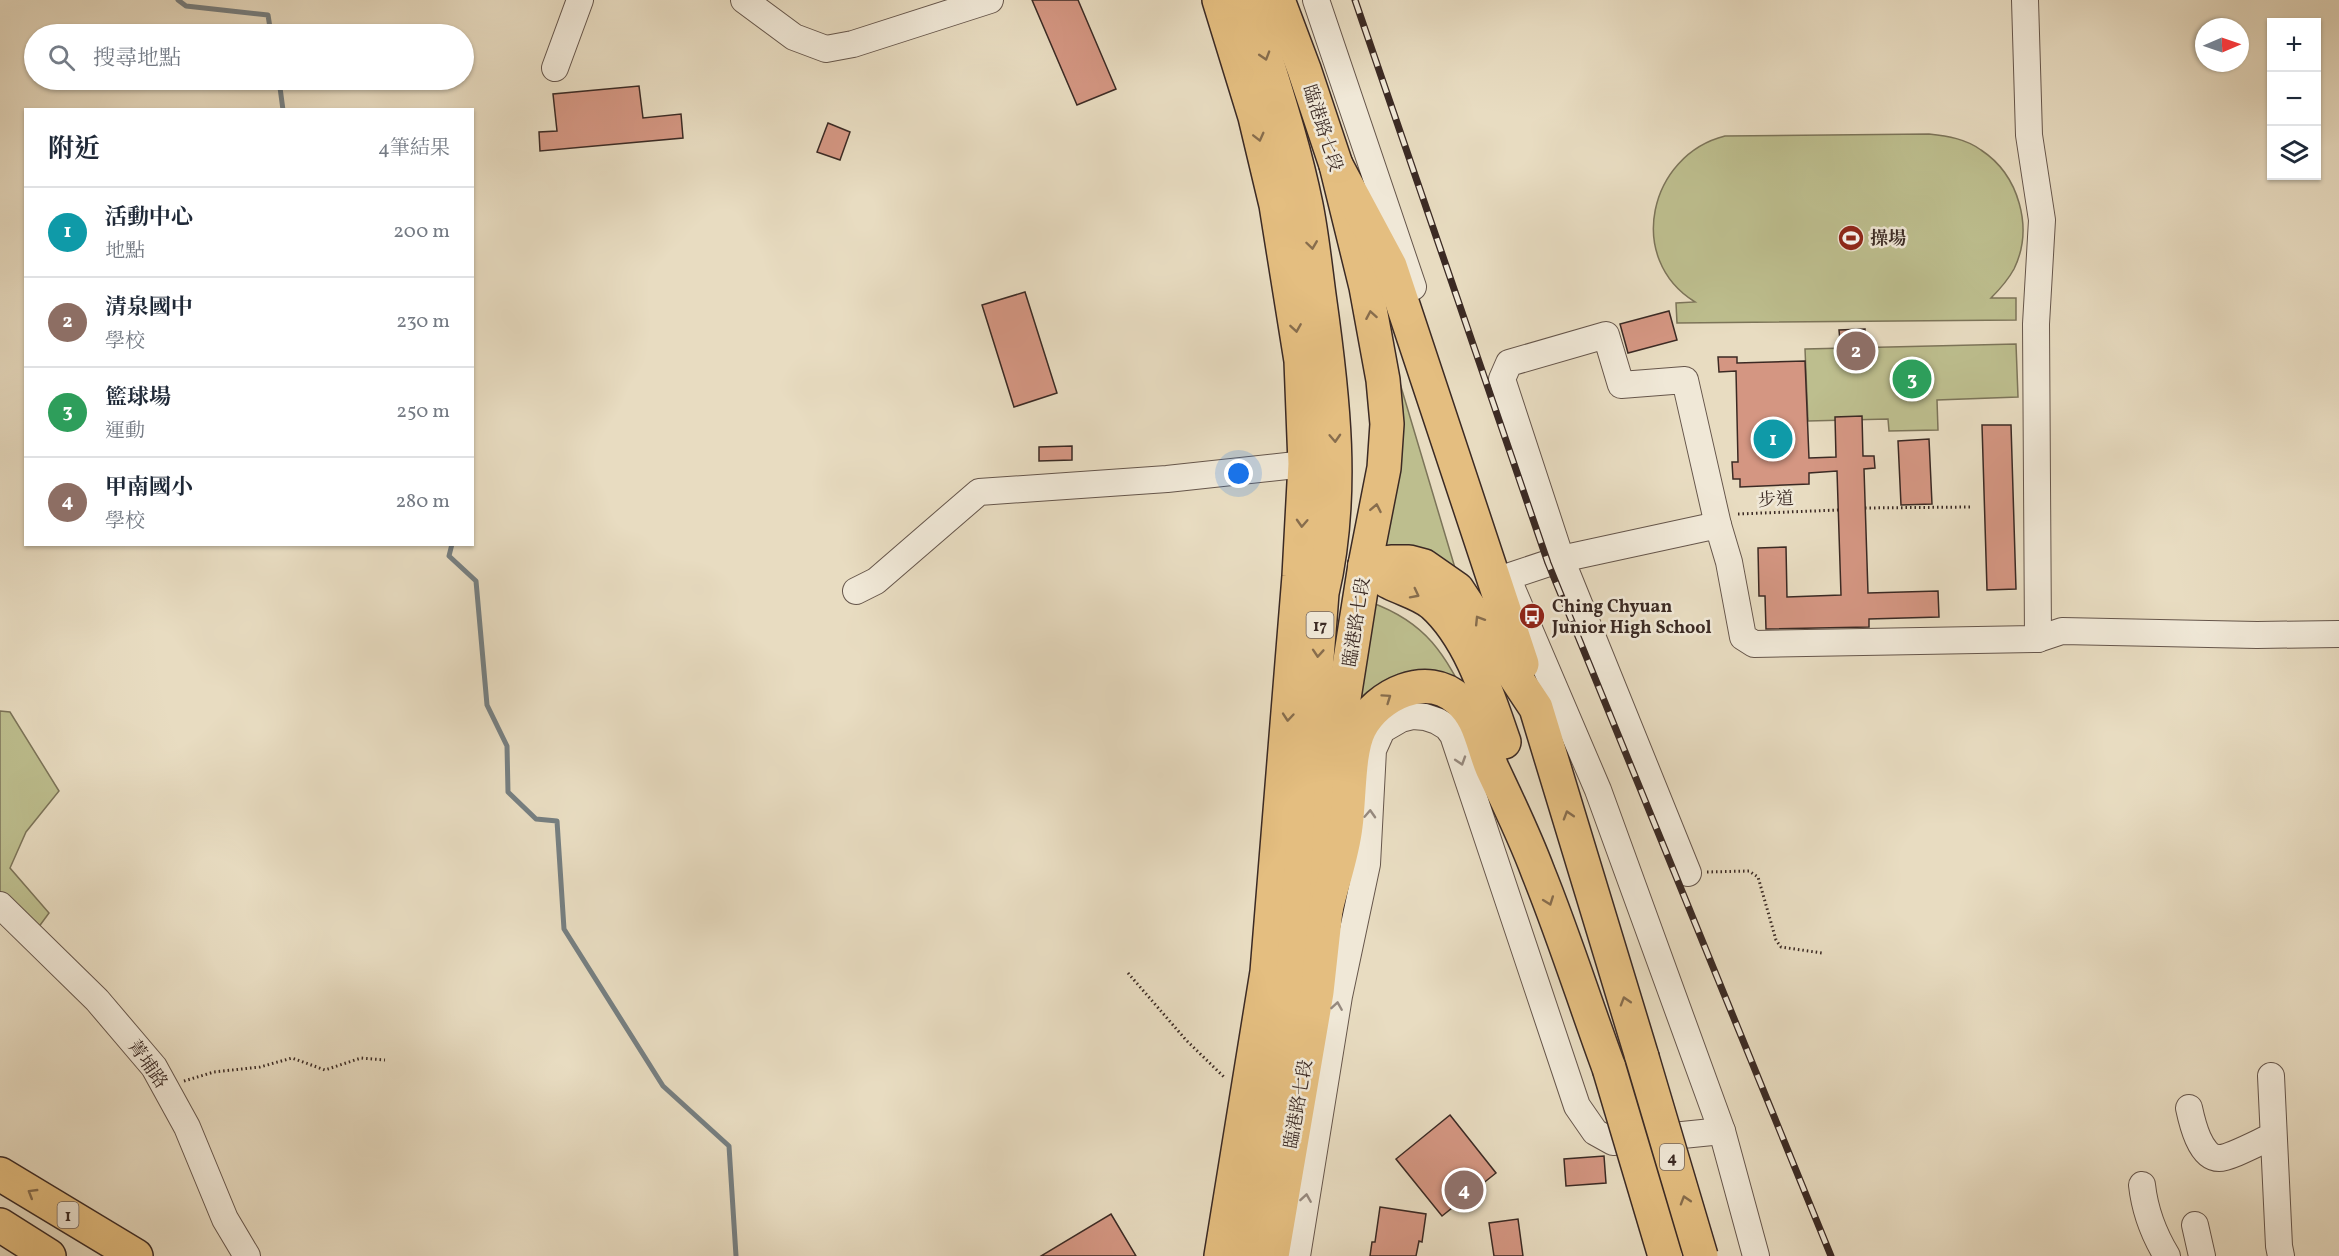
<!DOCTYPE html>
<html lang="zh-TW">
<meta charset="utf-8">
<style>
body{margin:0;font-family:Vollkorn,"Noto Serif TC",serif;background:#f6f6f7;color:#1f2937}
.controls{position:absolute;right:18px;top:18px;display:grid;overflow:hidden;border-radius:0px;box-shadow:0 2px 4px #0004}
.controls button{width:54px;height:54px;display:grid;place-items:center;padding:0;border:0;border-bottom:2px solid #e0e1e3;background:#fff;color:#1f2937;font:30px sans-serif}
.compass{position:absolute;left:2195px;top:18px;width:54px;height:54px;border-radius:50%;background:#fff;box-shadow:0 2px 4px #0004;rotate:88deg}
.you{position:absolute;left:1239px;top:474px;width:21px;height:21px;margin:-15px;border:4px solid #fff;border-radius:50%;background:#1a73e8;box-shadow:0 0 0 9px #1a73e833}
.badge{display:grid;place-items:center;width:39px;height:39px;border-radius:50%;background:#8f2418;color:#fff;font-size:20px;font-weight:700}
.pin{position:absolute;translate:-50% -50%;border:3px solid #fff;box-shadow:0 2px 6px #0006}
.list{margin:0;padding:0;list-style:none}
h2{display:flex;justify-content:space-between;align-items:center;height:78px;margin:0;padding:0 24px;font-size:26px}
h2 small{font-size:20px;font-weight:400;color:#747a83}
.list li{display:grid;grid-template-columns:39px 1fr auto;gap:18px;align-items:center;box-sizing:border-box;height:90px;padding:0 24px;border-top:2px solid #e0e1e3}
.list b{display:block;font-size:22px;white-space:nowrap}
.list p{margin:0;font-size:20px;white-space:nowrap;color:#747a83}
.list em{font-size:20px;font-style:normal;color:#747a83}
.icon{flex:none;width:33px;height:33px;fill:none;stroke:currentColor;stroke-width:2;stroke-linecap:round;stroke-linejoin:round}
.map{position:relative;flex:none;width:2339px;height:1256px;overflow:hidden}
.search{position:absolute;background:#fff;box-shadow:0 2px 4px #0004;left:24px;top:24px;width:450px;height:66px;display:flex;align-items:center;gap:15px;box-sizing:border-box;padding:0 21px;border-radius:33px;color:#747a83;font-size:22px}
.panel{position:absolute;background:#fff;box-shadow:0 2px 4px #0004;left:24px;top:108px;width:450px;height:438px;border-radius:0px}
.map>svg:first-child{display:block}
.green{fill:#bdbe8e;stroke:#7c7459;stroke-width:1.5}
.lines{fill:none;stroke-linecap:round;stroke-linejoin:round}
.stream{stroke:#767f81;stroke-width:5}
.building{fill:#d49682;stroke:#3b2a24;stroke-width:1.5}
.minor-casing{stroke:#66564b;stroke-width:28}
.major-casing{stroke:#3b2a24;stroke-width:36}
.highway-casing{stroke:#3b2a24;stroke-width:36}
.path{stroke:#3b2a24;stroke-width:3;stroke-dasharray:1.5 3;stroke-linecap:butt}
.minor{stroke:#f0e8d7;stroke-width:26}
.major{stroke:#e4be80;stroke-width:33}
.highway{stroke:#e4be80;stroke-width:33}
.rail-casing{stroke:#3b2a24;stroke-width:7}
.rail{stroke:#f0e8d7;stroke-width:4.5;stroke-dasharray:14;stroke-linecap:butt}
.highway-bridge-casing{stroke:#3b2a24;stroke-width:36;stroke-linecap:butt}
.highway-bridge{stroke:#e4be80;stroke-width:33}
.oneway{stroke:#876d4d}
.oneway2{stroke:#96897e}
.labels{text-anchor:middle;stroke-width:5;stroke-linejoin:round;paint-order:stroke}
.shield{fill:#f0e8d7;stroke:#71635a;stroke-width:1.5}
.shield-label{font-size:16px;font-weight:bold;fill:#3b2a24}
.street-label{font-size:18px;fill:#3b2a24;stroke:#f0e8d7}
.poi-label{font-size:18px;font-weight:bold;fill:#3b2a24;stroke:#f0e8d7;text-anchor:start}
</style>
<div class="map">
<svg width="2339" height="1256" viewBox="0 0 2339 1256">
<rect width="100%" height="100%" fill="#e8dcc1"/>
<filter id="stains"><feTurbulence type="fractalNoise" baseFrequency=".00333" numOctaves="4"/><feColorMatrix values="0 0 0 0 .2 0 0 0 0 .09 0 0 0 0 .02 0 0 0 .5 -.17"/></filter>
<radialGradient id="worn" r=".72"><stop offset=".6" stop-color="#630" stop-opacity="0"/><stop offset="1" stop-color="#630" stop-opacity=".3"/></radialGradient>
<g class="green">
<path d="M1929,134C1948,136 1966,139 1981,150C2019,175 2034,228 2014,269C2008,280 2000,289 1991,298H2016V320L1677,323L1676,303L1695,302C1625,259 1649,155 1725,136Z"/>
<path d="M2016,344L2018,397L1937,400L1938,430L1889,431L1888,419L1808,421L1805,349Z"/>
<path d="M1396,370L1458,578L1384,547Z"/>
<path d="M1370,602C1428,623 1444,654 1471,706L1441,684L1347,736Z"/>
<path d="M0,711L10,712L59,791L26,832L10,868L49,913L35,932L0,897Z"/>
</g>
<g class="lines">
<g class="stream">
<path d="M178,0L186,6L268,15L271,34"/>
<path d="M279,80L283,110"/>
<path d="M452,544L449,556L476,581L487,705L507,746L508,792L536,819L557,821L564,929L663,1086L729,1146L736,1256"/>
</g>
</g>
<g class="building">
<path d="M1032,0H1078L1116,89L1077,105Z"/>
<path d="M639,86L643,118L681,114L683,138L540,151L539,132L557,131L553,94Z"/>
<path d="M828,123L850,132L840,160L817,152Z"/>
<path d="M1025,292L1057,393L1014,407L982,305Z"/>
<path d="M1669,311L1677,340L1628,353L1620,324Z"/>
<path d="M1865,329V350L1841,351L1839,330Z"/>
<path d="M1718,357H1737V363L1805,361L1809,458L1836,457L1835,417L1862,416L1863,456H1874L1875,468L1864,469L1868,593L1938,591L1939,617L1869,619V627L1766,629L1765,596H1759L1758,548L1786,547L1787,597L1841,595L1837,471L1809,473V484L1740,487V479H1733L1732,462H1738L1736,371L1719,372Z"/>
<path d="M1982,425H2011L2016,589L1987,590Z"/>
<path d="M1929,439L1932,504L1901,505L1898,441Z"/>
<path d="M1072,446V460L1039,461V447Z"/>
<path d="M1450,1115L1496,1173L1442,1216L1396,1159Z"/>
<path d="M1604,1156L1606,1183L1566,1186L1564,1159Z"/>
<path d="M1380,1207L1426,1214L1422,1242L1419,1241L1416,1256H1370L1372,1242H1375Z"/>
<path d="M1111,1214L1136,1256H1041Z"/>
<path d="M1518,1219L1523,1256H1494L1489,1223Z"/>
</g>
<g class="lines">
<g class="minor-casing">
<g id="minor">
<path d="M744,0L794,37L826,49L853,44L990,0"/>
<path d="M1316,0L1413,287"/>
<path d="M2025,0L2029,135L2042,220L2036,324L2038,639"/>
<path d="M555,68L580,0"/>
<path d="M1507,577L1561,559L1718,525L1729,562L1743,637L1754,644L2038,639L2062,631L2257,635L2339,634"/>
<path d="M1510,584L1598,790L1722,1131L1756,1256"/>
<path d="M856,591L876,581L979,492L1167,479L1305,464"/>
<path d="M1688,873L1561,559L1502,379L1509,363L1606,335L1621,385L1685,380L1718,525"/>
<path d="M0,905L97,1000L154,1067L187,1127L225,1219L247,1256"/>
<path d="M2271,1076L2279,1246L2281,1256"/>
<path d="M2189,1108C2192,1122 2200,1158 2219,1158C2230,1158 2261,1141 2273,1136"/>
<path d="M2142,1185C2145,1212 2153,1233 2167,1256"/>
<path d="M2195,1225L2202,1256"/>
<path d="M1297,1256L1339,996L1367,864L1373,750L1382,730L1401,719L1413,716L1425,717L1437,721L1447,727L1453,735L1577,1106L1595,1132L1613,1142L1722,1131"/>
</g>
</g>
<g class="major-casing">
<g id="major">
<path d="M1219,0L1255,117L1276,205L1301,361L1305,464L1299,576L1267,972L1221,1256"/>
<path d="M0,1174L136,1256"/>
<path d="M0,1225L49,1256"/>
<path d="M1245,1256L1293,972L1322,593C1345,495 1333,394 1319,295C1315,265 1312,235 1306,205C1292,136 1268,68 1248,0"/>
<path d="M1272,1256L1317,992L1326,910L1332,774L1365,565L1384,468L1387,424L1383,380L1366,287L1336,165L1304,69L1278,0"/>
</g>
</g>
<g class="highway-casing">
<g id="highway">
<path d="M1336,165L1390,266L1522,664"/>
<path d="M1365,565L1393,562H1409L1424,566L1457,589L1536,708L1642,1057"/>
<path d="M1365,565C1373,571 1382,579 1391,583C1405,590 1421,594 1433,604C1470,637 1488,696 1504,742"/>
<path d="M1326,910C1332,883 1343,854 1346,826C1350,799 1348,751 1360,728C1377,695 1427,670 1459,700C1480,718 1482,744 1492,768C1508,802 1525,837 1538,872C1564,936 1585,1003 1609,1068"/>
</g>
</g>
<g class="path">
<path d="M1865,508L1971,507"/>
<path d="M1738,514L1838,510"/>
<path d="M1707,872L1749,871L1758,877L1776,940L1781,947L1822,953"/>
<path d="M1128,973L1186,1040L1224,1077"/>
<path d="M184,1081L214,1072L260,1067L292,1058L325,1070L361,1058L385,1060"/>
</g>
<use href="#minor" class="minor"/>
<use href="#major" class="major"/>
<use href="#highway" class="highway"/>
<g class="rail-casing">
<path id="rail" d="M1355,0L1548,563L1831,1256"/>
</g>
<use href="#rail" class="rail"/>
<g class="highway-bridge-casing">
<g id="highway-bridge">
<path d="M1642,1057L1701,1256"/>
<path d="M1609,1068L1665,1256"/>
</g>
</g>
<use href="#highway-bridge" class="highway-bridge"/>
</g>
<defs><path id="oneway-chevron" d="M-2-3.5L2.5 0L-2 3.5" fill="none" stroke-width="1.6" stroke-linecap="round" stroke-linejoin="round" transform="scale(1.5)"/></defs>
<g class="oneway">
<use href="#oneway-chevron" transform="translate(1265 56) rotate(73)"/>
<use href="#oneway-chevron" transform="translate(1259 137) rotate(76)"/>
<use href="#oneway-chevron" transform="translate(1312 245) rotate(82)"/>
<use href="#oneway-chevron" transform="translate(1371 315) rotate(-100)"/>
<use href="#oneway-chevron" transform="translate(1296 328) rotate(81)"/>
<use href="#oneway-chevron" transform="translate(1335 438) rotate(87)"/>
<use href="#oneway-chevron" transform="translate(1376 508) rotate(-79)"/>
<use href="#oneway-chevron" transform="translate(1302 523) rotate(93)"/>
<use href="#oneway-chevron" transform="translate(1415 594) rotate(27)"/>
<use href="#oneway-chevron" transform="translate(1479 620) rotate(-122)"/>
<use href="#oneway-chevron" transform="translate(1318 653) rotate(94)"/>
<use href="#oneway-chevron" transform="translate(1387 698) rotate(-35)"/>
<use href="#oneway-chevron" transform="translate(1288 717) rotate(95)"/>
<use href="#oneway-chevron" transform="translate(1568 815) rotate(-107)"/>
<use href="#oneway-chevron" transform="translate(1549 901) rotate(70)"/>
<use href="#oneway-chevron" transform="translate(1625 1001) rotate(-107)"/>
<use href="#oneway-chevron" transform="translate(32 1193) rotate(-149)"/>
<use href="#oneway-chevron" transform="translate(1685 1200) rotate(-107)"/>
</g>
<g class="oneway2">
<use href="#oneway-chevron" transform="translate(1461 761) rotate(72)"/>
<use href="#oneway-chevron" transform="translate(1370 814) rotate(-87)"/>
<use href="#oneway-chevron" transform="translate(1337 1006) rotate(-81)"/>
<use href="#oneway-chevron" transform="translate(1306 1198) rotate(-81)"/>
</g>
<defs>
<g id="stadium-disc" transform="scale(1.35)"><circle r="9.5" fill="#8f2418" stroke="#f0e8d7"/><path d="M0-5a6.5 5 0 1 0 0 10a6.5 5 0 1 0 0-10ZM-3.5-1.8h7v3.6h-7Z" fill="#fff"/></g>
<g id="bus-disc" transform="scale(1.35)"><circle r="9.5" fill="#8f2418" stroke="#f0e8d7"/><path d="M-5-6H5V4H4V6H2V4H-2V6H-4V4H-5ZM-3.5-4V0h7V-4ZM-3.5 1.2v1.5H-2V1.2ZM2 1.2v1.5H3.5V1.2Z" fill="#fff"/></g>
</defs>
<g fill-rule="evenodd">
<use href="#stadium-disc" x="1851" y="238"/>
<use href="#bus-disc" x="1532" y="616"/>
</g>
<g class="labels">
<g class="shield">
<rect x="1306.5" y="612" width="27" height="26" rx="4.5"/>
<rect x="1660" y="1144" width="24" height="26" rx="4.5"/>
<rect x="57.5" y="1202" width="21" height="26" rx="4.5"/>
</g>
<g class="shield-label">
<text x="1320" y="631">17</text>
<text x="1672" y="1163">4</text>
<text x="68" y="1221">1</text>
</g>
<g class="street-label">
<text transform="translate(1323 128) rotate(72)" y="6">臨港路七段</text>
<text transform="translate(1776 499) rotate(-3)" y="6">步道</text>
<text transform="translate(1356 622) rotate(-81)" y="6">臨港路七段</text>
<text transform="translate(148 1064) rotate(55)" y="6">菁埔路</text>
<text transform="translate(1298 1104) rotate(-80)" y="6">臨港路七段</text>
</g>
<g class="poi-label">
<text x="1870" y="244">操場</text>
<text x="1552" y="612">Ching Chyuan<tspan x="1552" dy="21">Junior High School</tspan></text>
</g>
</g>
<rect width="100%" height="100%" filter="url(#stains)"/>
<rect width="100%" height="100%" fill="url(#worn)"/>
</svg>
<div class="controls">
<button>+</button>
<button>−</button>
<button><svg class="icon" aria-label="layers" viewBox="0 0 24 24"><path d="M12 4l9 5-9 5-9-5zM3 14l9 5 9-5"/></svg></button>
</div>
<svg class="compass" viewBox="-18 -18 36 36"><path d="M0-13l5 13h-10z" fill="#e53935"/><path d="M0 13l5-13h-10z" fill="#747a83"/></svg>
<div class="you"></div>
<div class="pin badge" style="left:1773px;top:439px;background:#0f9aa8">1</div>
<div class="pin badge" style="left:1856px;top:351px;background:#8d6e63">2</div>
<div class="pin badge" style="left:1912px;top:379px;background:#2e9e5b">3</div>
<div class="pin badge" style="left:1464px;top:1190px;background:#8d6e63">4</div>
<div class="search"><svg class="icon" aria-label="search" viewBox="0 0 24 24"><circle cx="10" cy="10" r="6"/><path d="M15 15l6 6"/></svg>搜尋地點</div>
<section class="panel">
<h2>附近<small>4筆結果</small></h2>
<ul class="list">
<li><span class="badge" style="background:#0f9aa8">1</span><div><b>活動中心</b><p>地點</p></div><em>200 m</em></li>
<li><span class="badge" style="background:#8d6e63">2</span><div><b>清泉國中</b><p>學校</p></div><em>230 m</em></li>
<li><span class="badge" style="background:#2e9e5b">3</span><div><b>籃球場</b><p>運動</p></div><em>250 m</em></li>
<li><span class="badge" style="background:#8d6e63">4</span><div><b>甲南國小</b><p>學校</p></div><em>280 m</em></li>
</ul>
</section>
</div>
